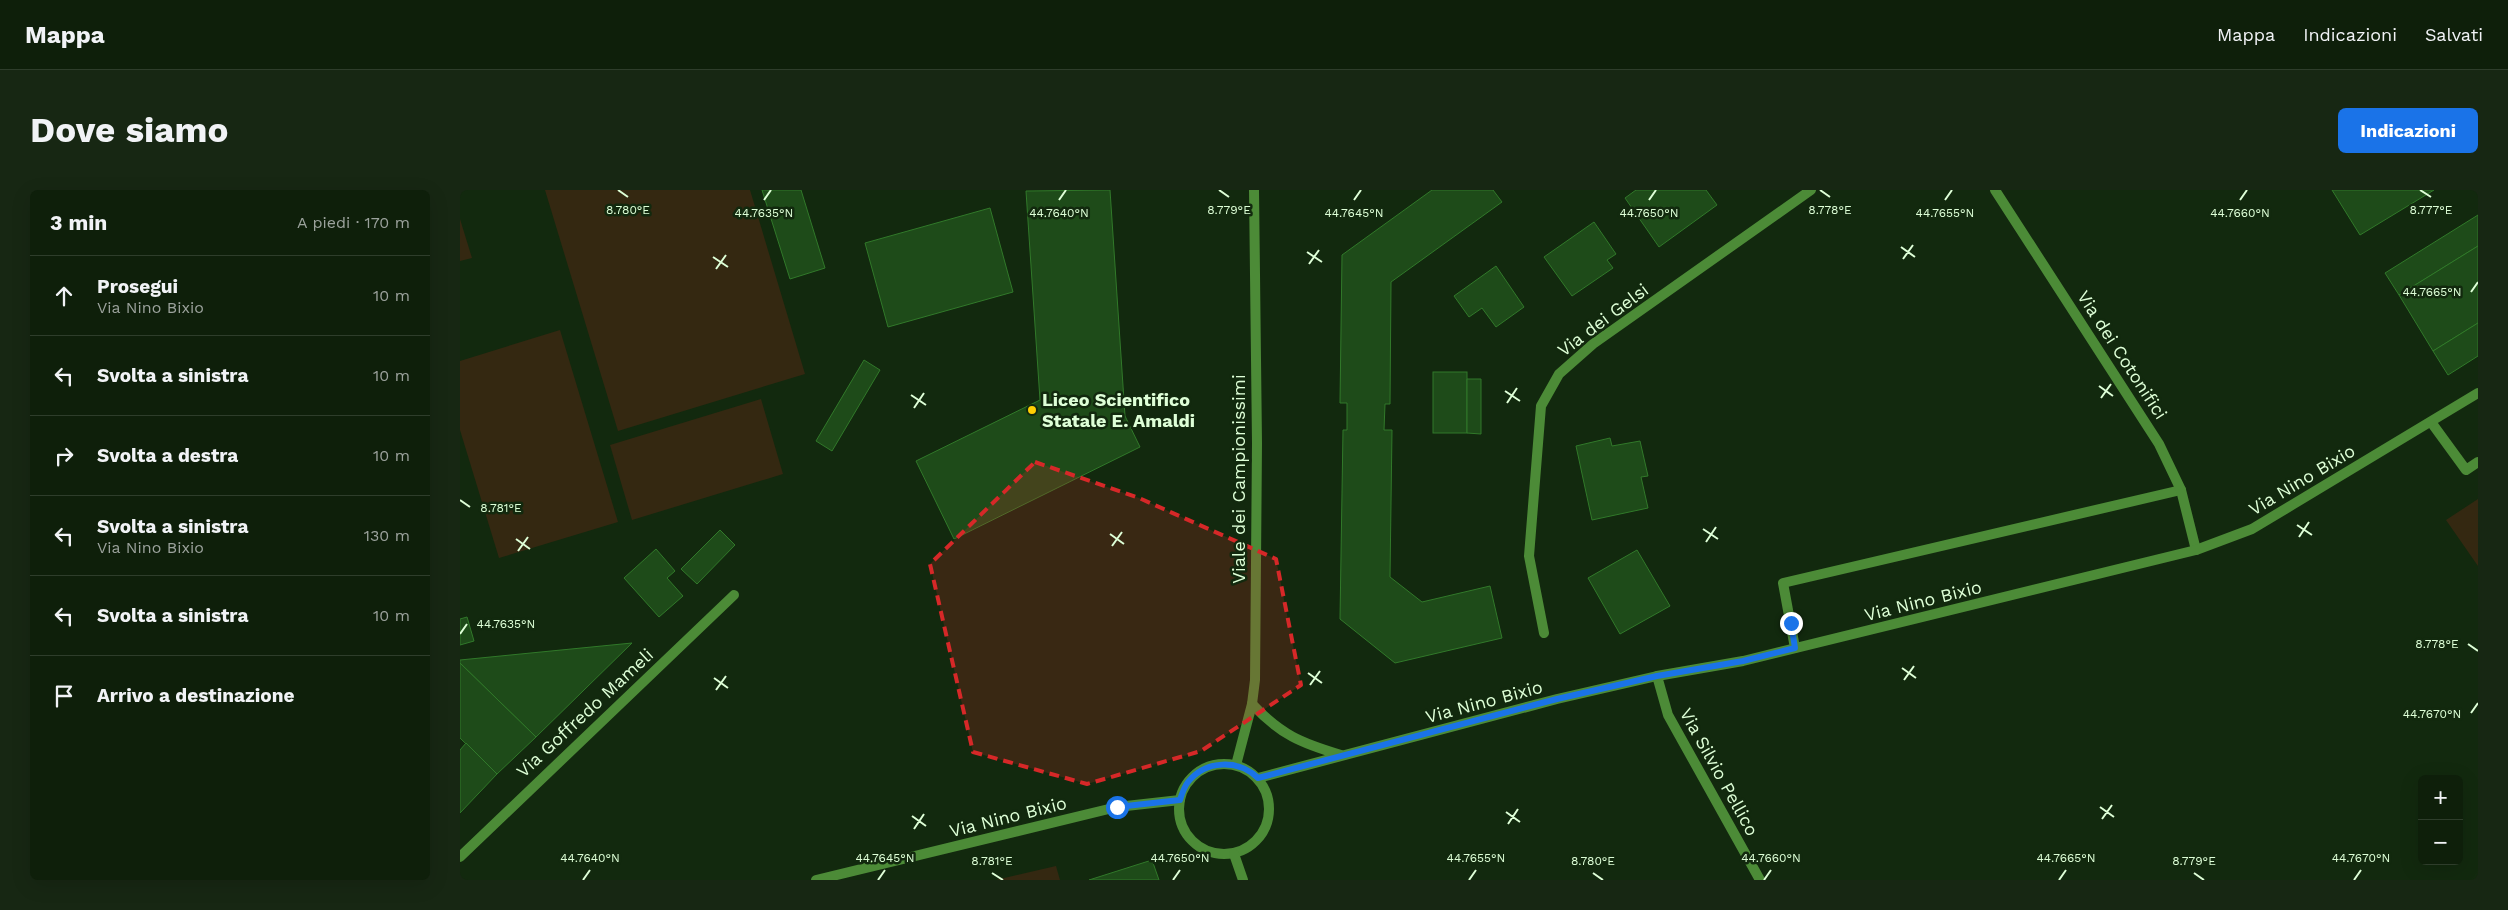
<!DOCTYPE html>
<html lang="it">
<meta charset="utf-8">
<style>
body{margin:0;font-family:"Work Sans",sans-serif;background:#172713;color:#f1f3f6}
.controls{position:absolute;right:15px;bottom:15px;display:grid;overflow:hidden;border-radius:8px;box-shadow:0 5px 20px #0002}
.controls button{width:45px;height:45px;display:grid;place-items:center;padding:0;border:0;border-bottom:1px solid #2e3d2b;background:#0e1f0a;color:#f1f3f6;font:25px sans-serif}
.stop{position:absolute;width:15px;height:15px;margin:-11px;border:4px solid #1a73e8;border-radius:50%;background:#fff}
.stop.end{background:#1a73e8;border-color:#fff;box-shadow:0 1px 5px #0008}
.list{margin:0;padding:0;list-style:none}
h2{display:flex;justify-content:space-between;align-items:center;height:65px;margin:0;padding:0 20px;font-size:21px}
h2 small{font-size:16px;font-weight:400;color:#9ba29c}
.list li{display:grid;grid-template-columns:32px 1fr auto;gap:15px;align-items:center;box-sizing:border-box;height:80px;padding:0 20px;border-top:1px solid #2e3d2b}
.list b{display:block;font-size:19px;white-space:nowrap}
.list p{margin:0;font-size:16px;white-space:nowrap;color:#9ba29c}
.list em{font-size:16px;font-style:normal;color:#9ba29c}
.icon{flex:none;width:28px;height:28px;fill:none;stroke:currentColor;stroke-width:2;stroke-linecap:round;stroke-linejoin:round}
.map{position:relative;flex:none;width:2018px;height:690px;overflow:hidden;border-radius:8px}
header{display:flex;align-items:center;gap:30px;box-sizing:border-box;height:70px;padding:0 25px;background:#0e1f0a;border-bottom:1px solid #2e3d2b}
header strong{font-size:24px}
nav{display:flex;gap:28px;margin-inline-start:auto;font-size:18px}
.intro{display:flex;align-items:center;justify-content:space-between;box-sizing:border-box;height:120px;padding:0 30px}
h1{margin:0;font-size:35px}
.button{padding:12px 22px;border-radius:8px;background:#1a73e8;color:#fff;font-size:18px;font-weight:700}
main{display:flex;gap:30px;padding:0 30px}
aside{flex:1;background:#0e1f0a;border-radius:8px;box-shadow:0 5px 20px #0002}
.map>svg:first-child{display:block}
.green{fill:#342811}
.building{fill:#1e4b19;stroke:#31792a}
.lines{fill:none;stroke-linecap:round;stroke-linejoin:round}
.service{stroke:#4c8b37;stroke-width:10}
.minor{stroke:#4c8b37;stroke-width:10}
.route{stroke:#1a73e8;stroke-width:6}
.marked{fill:#d62828;fill-opacity:0.2;stroke:#d62828;stroke-width:4;stroke-dasharray:10 6;stroke-linejoin:round}
.ticks{fill:none;stroke:#deffd7;stroke-width:2}
.poi-dot{fill:#ffcf03;stroke:#12290e;stroke-width:2}
.labels{text-anchor:middle;stroke-width:5;stroke-linejoin:round;paint-order:stroke}
.street-label{font-size:18px;fill:#deffd7;stroke:#12290e}
.poi-label{font-size:18px;font-weight:bold;fill:#deffd7;stroke:#12290e;text-anchor:start}
.ticks-label{font-size:12px;text-anchor:middle;fill:#deffd7;stroke:#12290e;stroke-width:5;stroke-linejoin:round;paint-order:stroke}
</style>
<header>
<strong>Mappa</strong>
<nav><a>Mappa</a><a>Indicazioni</a><a>Salvati</a></nav>
</header>
<div class="intro"><h1>Dove siamo</h1><a class="button">Indicazioni</a></div>
<main>
<aside>
<h2>3 min<small>A piedi · 170 m</small></h2>
<ul class="list">
<li><svg class="icon" aria-label="ahead" viewBox="0 0 24 24"><path d="M12 20V5M6 11l6-6 6 6"/></svg><div><b>Prosegui</b><p>Via Nino Bixio</p></div><em>10 m</em></li>
<li><svg class="icon" aria-label="left" viewBox="0 0 24 24"><path d="M17 20v-9H6M10 6l-5 5 5 5"/></svg><div><b>Svolta a sinistra</b></div><em>10 m</em></li>
<li><svg class="icon" aria-label="right" viewBox="0 0 24 24"><path d="M7 20v-9h11M14 6l5 5-5 5"/></svg><div><b>Svolta a destra</b></div><em>10 m</em></li>
<li><svg class="icon" aria-label="left" viewBox="0 0 24 24"><path d="M17 20v-9H6M10 6l-5 5 5 5"/></svg><div><b>Svolta a sinistra</b><p>Via Nino Bixio</p></div><em>130 m</em></li>
<li><svg class="icon" aria-label="left" viewBox="0 0 24 24"><path d="M17 20v-9H6M10 6l-5 5 5 5"/></svg><div><b>Svolta a sinistra</b></div><em>10 m</em></li>
<li><svg class="icon" aria-label="arrive" viewBox="0 0 24 24"><path d="M6 21V4h12l-3 4 3 4H6"/></svg><div><b>Arrivo a destinazione</b></div></li>
</ul>
</aside>
<div class="map">
<svg width="2018" height="690" viewBox="0 0 2018 690">
<rect width="100%" height="100%" fill="#12290e"/>
<g class="green">
<path d="M85,0H290L345,184L158,241Z"/>
<path d="M0,29L12,68L0,71Z"/>
<path d="M100,140L158,332L39,368L0,240V171Z"/>
<path d="M301,209L323,284L172,330L150,255Z"/>
<path d="M2018,309V376L1986,330Z"/>
<path d="M596,676L600,690H536Z"/>
</g>
<g class="building">
<path d="M302,0H341L365,78L330,89Z"/>
<path d="M650,0L665,226L680,257L494,349L456,271L580,210L566,1Z"/>
<path d="M972,0H1033L1042,12L931,92L930,214H925L924,240H932L930,387L962,412L1030,396L1042,448L935,473L880,429L883,240H887V213H880L882,65Z"/>
<path d="M1176,0H1246L1257,15L1199,57L1165,8Z"/>
<path d="M1872,0H1974L1900,45Z"/>
<path d="M530,18L553,102L428,137L405,53Z"/>
<path d="M2018,25V56L1939,105L1925,83Z"/>
<path d="M1134,32L1156,64L1147,70L1153,78L1112,106L1084,67Z"/>
<path d="M2018,56V133L1973,161L1939,105Z"/>
<path d="M1036,76L1064,117L1036,137L1022,118L1009,127L994,106Z"/>
<path d="M2018,133V166L1988,185L1973,161Z"/>
<path d="M404,170L420,180L372,261L356,251Z"/>
<rect x="973" y="182" width="34" height="61"/>
<path d="M1007,189H1021V244L1007,243Z"/>
<path d="M1150,248L1152,256L1180,251L1188,286L1181,287L1188,318L1132,330L1116,256Z"/>
<path d="M260,340L275,355L237,394L221,379Z"/>
<path d="M196,359L215,381L207,388L223,406L199,427L164,388Z"/>
<path d="M1177,360L1210,416L1160,444L1128,388Z"/>
<path d="M7,427L14,451L0,455V429Z"/>
<path d="M172,453L76,547L0,473V470Z"/>
<path d="M0,473L76,547L37,584L0,548Z"/>
<path d="M6,553L37,584L0,623V560Z"/>
<path d="M692,670L699,690H629Z"/>
</g>
<g class="lines">
<g class="service">
<path d="M1971,232L2006,280L2018,272"/>
<path d="M1335,458L1323,393L1721,300"/>
</g>
<g class="minor">
<path d="M1535,0L1699,254L1721,300L1736,360"/>
<path d="M1084,443L1069,366L1081,216L1099,184L1133,154L1351,0"/>
<path d="M1197,486L1208,525L1300,690"/>
<path d="M792,514C821,545 841,553 881,565"/>
<circle cx="764" cy="619" r="45"/>
<path d="M776,575L792,514L795,490L797,253L794,0"/>
<path d="M798,588L1097,509L1197,486L1283,471L1736,360L1792,339L2018,203"/>
<path d="M774,664L783,690"/>
<path d="M0,667L274,405"/>
<path d="M356,690L657,617L720,610"/>
</g>
</g>
<g class="lines">
<path class="route" d="M657,617L720,610C722,604 724,597 728,592C746,570 778,569 798,588L1097,509L1197,486L1283,471L1335,458L1331,433"/>
</g>
<path class="marked" d="M575,272L679,308L816,369L841,495L741,561L627,594L513,562L470,374Z"/>
<path class="ticks" d="M158,0L168,7M759,0L769,7M1360,0L1370,7M1960,0L1971,7M304,10L311,0M599,10L606,0M894,10L901,0M1189,10L1196,0M1485,10L1492,0M1780,10L1787,0M1441,57L1455,67M847,62L862,72M253,67L268,77M1443,69L1453,55M849,74L859,60M256,79L266,65M2011,102L2018,92M1639,196L1653,206M1045,201L1060,211M451,205L466,215M1641,208L1651,194M1047,213L1057,198M454,218L464,203M0,310L10,317M1837,335L1852,345M1243,339L1258,349M650,344L664,354M1839,347L1849,332M56,349L70,359M1246,352L1256,337M652,356L662,342M58,361L68,347M0,444L7,434M2008,454L2018,461M1442,478L1456,488M848,483L862,493M254,488L268,498M1444,490L1454,476M850,495L860,481M256,500L266,486M2011,523L2018,513M1640,617L1654,627M1046,622L1060,632M452,626L466,636M1642,629L1652,615M1048,634L1058,619M454,639L464,624M532,683L543,690M1133,683L1143,690M1734,683L1744,690M123,690L130,680M418,690L425,680M713,690L720,680M1009,690L1016,680M1304,690L1311,680M1599,690L1606,680M1894,690L1901,680"/>
<circle class="poi-dot" cx="572" cy="220" r="5"/>
<g class="labels">
<g class="street-label">
<text transform="translate(1143 130) rotate(-37)" y="6">Via dei Gelsi</text>
<text transform="translate(1662 165) rotate(57)" y="6">Via dei Cotonifici</text>
<text transform="translate(779 289) rotate(-90)" y="6">Viale dei Campionissimi</text>
<text transform="translate(1842 290) rotate(-31)" y="6">Via Nino Bixio</text>
<text transform="translate(1463 411) rotate(-14)" y="6">Via Nino Bixio</text>
<text transform="translate(1024 512) rotate(-15)" y="6">Via Nino Bixio</text>
<text transform="translate(125 523) rotate(-43)" y="6">Via Goffredo Mameli</text>
<text transform="translate(1259 582) rotate(61)" y="6">Via Silvio Pellico</text>
<text transform="translate(548 627) rotate(-14)" y="6">Via Nino Bixio</text>
</g>
<g class="poi-label">
<text x="582" y="216">Liceo Scientifico<tspan x="582" dy="21">Statale E. Amaldi</tspan></text>
</g>
</g>
<g class="ticks-label">
<text x="1971" y="24">8.777°E</text>
<text x="168" y="24">8.780°E</text>
<text x="769" y="24">8.779°E</text>
<text x="1370" y="24">8.778°E</text>
<text x="304" y="27">44.7635°N</text>
<text x="599" y="27">44.7640°N</text>
<text x="894" y="27">44.7645°N</text>
<text x="1189" y="27">44.7650°N</text>
<text x="1485" y="27">44.7655°N</text>
<text x="1780" y="27">44.7660°N</text>
<text x="1972" y="106">44.7665°N</text>
<text x="41" y="322">8.781°E</text>
<text x="46" y="438">44.7635°N</text>
<text x="1977" y="458">8.778°E</text>
<text x="1972" y="528">44.7670°N</text>
<text x="130" y="672">44.7640°N</text>
<text x="425" y="672">44.7645°N</text>
<text x="720" y="672">44.7650°N</text>
<text x="1016" y="672">44.7655°N</text>
<text x="1311" y="672">44.7660°N</text>
<text x="1606" y="672">44.7665°N</text>
<text x="1901" y="672">44.7670°N</text>
<text x="532" y="675">8.781°E</text>
<text x="1133" y="675">8.780°E</text>
<text x="1734" y="675">8.779°E</text>
</g>
</svg>
<div class="controls">
<button>+</button>
<button>−</button>
</div>
<div class="stop" style="left:657px;top:617px"></div>
<div class="stop end" style="left:1331px;top:433px"></div>
</div>
</main>
